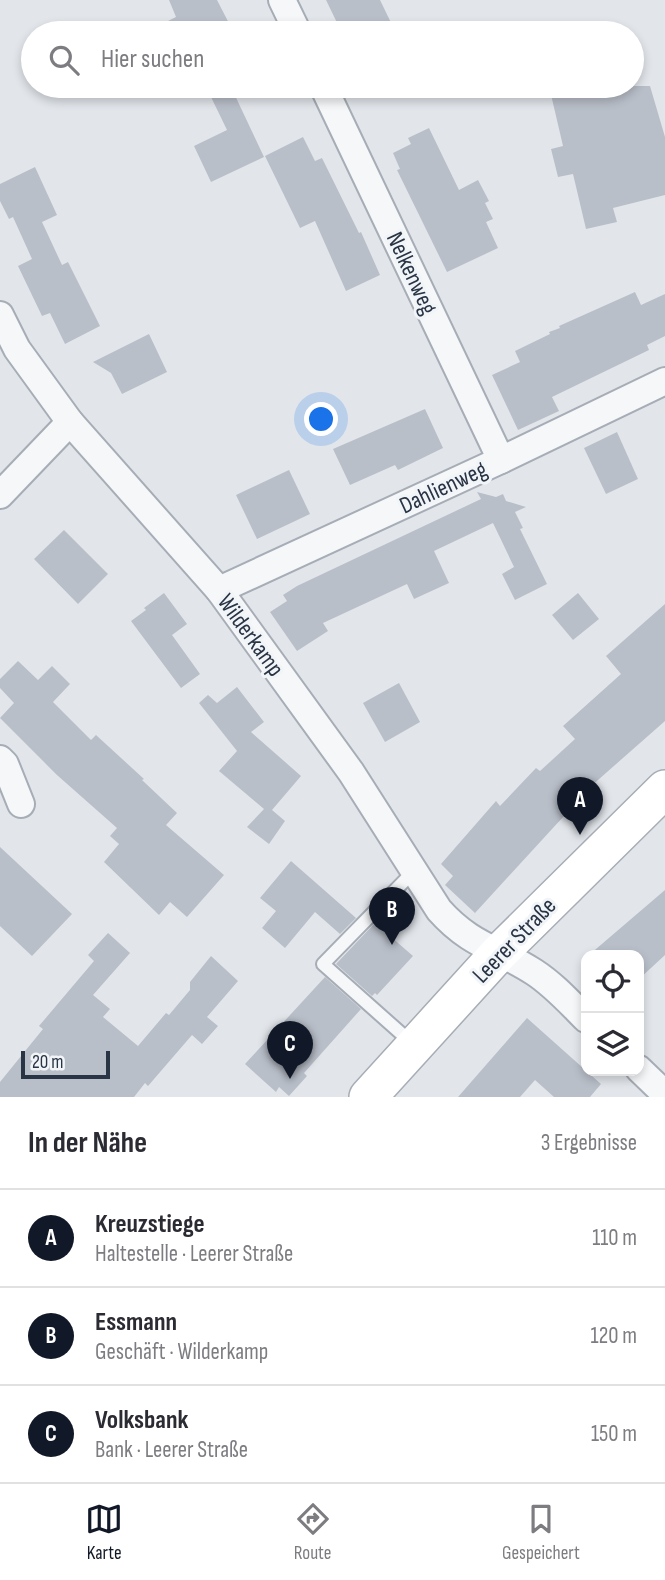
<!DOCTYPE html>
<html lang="de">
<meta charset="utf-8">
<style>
body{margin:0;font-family:"Sofia Sans Condensed",sans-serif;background:#f2f2f3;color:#2b2b33}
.controls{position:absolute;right:21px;bottom:21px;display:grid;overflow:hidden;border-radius:14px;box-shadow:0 4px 10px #0003}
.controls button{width:63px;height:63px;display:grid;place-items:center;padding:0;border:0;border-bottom:2px solid #e1e1e2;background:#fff;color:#2b2b33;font:35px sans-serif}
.scale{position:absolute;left:21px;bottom:18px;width:89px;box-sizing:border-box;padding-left:7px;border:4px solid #293444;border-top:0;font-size:19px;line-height:24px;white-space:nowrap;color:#293444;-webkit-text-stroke:5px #f2f5f8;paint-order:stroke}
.you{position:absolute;left:322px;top:420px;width:24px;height:24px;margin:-18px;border:5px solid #fff;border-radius:50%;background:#1a73e8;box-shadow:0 0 0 10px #1a73e833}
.badge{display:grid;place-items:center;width:46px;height:46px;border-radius:50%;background:#111827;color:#fff;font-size:23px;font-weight:700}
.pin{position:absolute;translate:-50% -58px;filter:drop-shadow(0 2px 4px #0008)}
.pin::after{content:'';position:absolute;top:37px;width:24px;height:21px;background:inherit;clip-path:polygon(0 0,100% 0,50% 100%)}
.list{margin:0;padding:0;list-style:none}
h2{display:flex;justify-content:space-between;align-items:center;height:91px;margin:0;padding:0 28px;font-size:30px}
h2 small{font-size:23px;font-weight:400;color:#7c7c81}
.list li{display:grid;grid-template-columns:46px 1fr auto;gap:21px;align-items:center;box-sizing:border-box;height:98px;padding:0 28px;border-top:2px solid #e1e1e2}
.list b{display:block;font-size:26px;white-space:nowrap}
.list p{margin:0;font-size:23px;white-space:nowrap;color:#7c7c81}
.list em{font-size:23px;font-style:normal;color:#7c7c81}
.icon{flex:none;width:38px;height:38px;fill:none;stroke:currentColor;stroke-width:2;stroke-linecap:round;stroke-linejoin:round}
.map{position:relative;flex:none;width:665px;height:1097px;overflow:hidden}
.search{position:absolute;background:#fff;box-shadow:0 4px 10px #0003;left:21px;right:21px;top:21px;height:77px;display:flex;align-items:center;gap:18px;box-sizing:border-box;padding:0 24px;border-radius:38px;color:#7c7c81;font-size:26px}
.sheet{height:385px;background:#fff}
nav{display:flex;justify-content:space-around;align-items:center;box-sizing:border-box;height:98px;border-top:2px solid #e1e1e2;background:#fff;font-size:19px;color:#7c7c81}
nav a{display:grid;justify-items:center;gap:4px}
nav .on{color:#111827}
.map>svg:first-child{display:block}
.building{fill:#b9bfc9}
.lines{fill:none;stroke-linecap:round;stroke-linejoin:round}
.lane-casing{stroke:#a7adb6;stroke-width:16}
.street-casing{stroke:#a7adb6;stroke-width:30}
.secondary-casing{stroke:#a7adb6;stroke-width:40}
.lane{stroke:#f5f7f9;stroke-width:12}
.street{stroke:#f5f7f9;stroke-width:26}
.secondary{stroke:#fff;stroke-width:37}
.labels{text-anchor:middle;stroke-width:6;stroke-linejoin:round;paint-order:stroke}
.street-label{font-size:24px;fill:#293444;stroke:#f2f5f8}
</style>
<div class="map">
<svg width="665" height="1097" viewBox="0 0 665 1097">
<rect width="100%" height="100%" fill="#e2e6eb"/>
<g class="building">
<path d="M169,0H217L234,33H144L176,17Z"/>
<path d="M326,0H380L396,33H342Z"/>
<path d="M549,86H650L665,137V195L613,208L617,222L586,229L573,174L558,177L551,149L563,146Z"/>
<path d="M231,87L264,157L211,182L194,146L227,130L211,97Z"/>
<path d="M429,128L459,190L478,180L489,201L485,203L493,219L486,222L498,248L447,272L397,170L400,169L393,153L411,144L408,138Z"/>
<path d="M303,137L315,161L322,158L359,233L361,232L380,275L346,291L315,221L300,228L265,156Z"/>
<path d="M35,167L57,215L42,222L62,265L68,262L100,326L65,344L50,313L42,316L18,266L32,259L13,217L9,219L0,201V184Z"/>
<path d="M635,292L641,305L665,294V336L647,345L649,350L552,397L559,411L518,430L492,375L520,362L515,351L550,334L549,332L560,328L559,326Z"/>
<path d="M149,334L167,372L122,394L111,373L93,362Z"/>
<path d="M425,409L443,448L398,470L395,465L350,485L333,449Z"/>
<path d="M617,432L638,479L606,494L584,448Z"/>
<path d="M289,470L310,514L257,539L236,495Z"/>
<path d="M477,492L496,497L503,494L506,501L526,507L515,512L523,528L520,529L547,584L515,600L502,574L514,567L493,523L434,551L449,583L414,599L407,584L323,623L328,631L297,651L270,612L287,601L283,595L297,586L481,499Z"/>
<path d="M64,530L108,574L78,604L34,559Z"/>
<path d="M164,593L187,624L172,635L200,674L181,688L131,621L146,610L144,608Z"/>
<path d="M578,593L599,619L573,640L552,615Z"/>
<path d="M665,604V721L573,802L575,804L475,913L445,885L453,876L441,864L496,801L500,806L536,768L540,771L575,739L563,726L621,674L606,656Z"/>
<path d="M18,661L38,680L52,666L70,684L53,702L91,740L96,735L144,779L142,780L177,813L166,825L224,875L187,917L170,902L159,915L104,862L119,844L110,836L117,828L57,775L0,718L14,703L0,688V679Z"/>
<path d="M399,683L420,722L385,742L363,703Z"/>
<path d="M237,687L264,722L251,732L301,776L272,810L285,821L269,844L247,827L264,809L219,771L237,751L199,703L208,695L217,703Z"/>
<path d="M0,847L72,914L32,956L0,926Z"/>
<path d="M291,861L356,918L340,934L315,912L285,948L262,928L276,911L260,898Z"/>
<path d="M665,890V955L639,979V955H589Z"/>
<path d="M375,923L413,956L377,995L375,993L372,996L336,964Z"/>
<path d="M108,933L130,953L93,995L110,1009L103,1017L138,1046L166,1013L169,1015L190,990V982L211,956L238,981L207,1017L218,1026L202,1044L192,1035L148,1086L145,1083L134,1097H0V1082L43,1029L39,1026L94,961L88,955Z"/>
<path d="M325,977L361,1009L304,1073L307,1076L289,1096L279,1087L276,1092L245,1064Z"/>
<path d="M527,1018L601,1084L590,1097H554L535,1080L520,1097H458Z"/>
</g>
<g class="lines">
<g class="lane-casing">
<path id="lane" d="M413,1044L323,964L414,871"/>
</g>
<g class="street-casing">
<g id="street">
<path d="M282,0L298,33"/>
<path d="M323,86L501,460"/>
<path d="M0,315L17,349L70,422L219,590L351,772L439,910C471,946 497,948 534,972C554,985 569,1002 586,1019"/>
<path d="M0,495L70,422"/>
<path d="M219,590L501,460L665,381"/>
<path d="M0,759L5,764L21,804"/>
<path d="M639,1069L665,1094"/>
</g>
</g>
<g class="secondary-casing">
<path id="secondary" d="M368,1097L498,954L665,789"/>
</g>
<use href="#lane" class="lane"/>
<use href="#street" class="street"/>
<use href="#secondary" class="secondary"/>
</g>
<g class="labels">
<g class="street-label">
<text transform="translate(412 273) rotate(65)" y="8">Nelkenweg</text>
<text transform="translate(443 487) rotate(-25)" y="8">Dahlienweg</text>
<text transform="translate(251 635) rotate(54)" y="8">Wilderkamp</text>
<text transform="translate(514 940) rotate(-46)" y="8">Leerer Straße</text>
</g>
</g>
</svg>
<div class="controls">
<button><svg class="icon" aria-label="locate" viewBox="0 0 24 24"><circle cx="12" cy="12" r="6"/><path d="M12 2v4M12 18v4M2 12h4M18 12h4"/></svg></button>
<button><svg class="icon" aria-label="layers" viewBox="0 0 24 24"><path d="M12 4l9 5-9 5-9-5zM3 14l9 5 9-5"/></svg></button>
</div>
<div class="scale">20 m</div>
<div class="you"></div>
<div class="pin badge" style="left:580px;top:835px">A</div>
<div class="pin badge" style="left:392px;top:945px">B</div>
<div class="pin badge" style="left:290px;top:1079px">C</div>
<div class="search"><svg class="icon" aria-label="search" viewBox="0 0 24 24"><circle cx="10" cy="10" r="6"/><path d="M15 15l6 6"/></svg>Hier suchen</div>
</div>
<section class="sheet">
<h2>In der Nähe<small>3 Ergebnisse</small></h2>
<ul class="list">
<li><span class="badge">A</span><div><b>Kreuzstiege</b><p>Haltestelle · Leerer Straße</p></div><em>110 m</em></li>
<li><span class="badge">B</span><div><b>Essmann</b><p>Geschäft · Wilderkamp</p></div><em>120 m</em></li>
<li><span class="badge">C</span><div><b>Volksbank</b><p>Bank · Leerer Straße</p></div><em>150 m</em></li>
</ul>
</section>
<nav>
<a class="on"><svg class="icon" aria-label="map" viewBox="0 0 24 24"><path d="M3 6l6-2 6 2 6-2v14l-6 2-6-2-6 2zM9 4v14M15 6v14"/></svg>Karte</a>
<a><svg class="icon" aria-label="directions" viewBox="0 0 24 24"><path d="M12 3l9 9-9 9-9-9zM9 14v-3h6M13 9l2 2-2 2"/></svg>Route</a>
<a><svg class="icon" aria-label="saved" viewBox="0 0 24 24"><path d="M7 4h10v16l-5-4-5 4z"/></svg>Gespeichert</a>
</nav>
